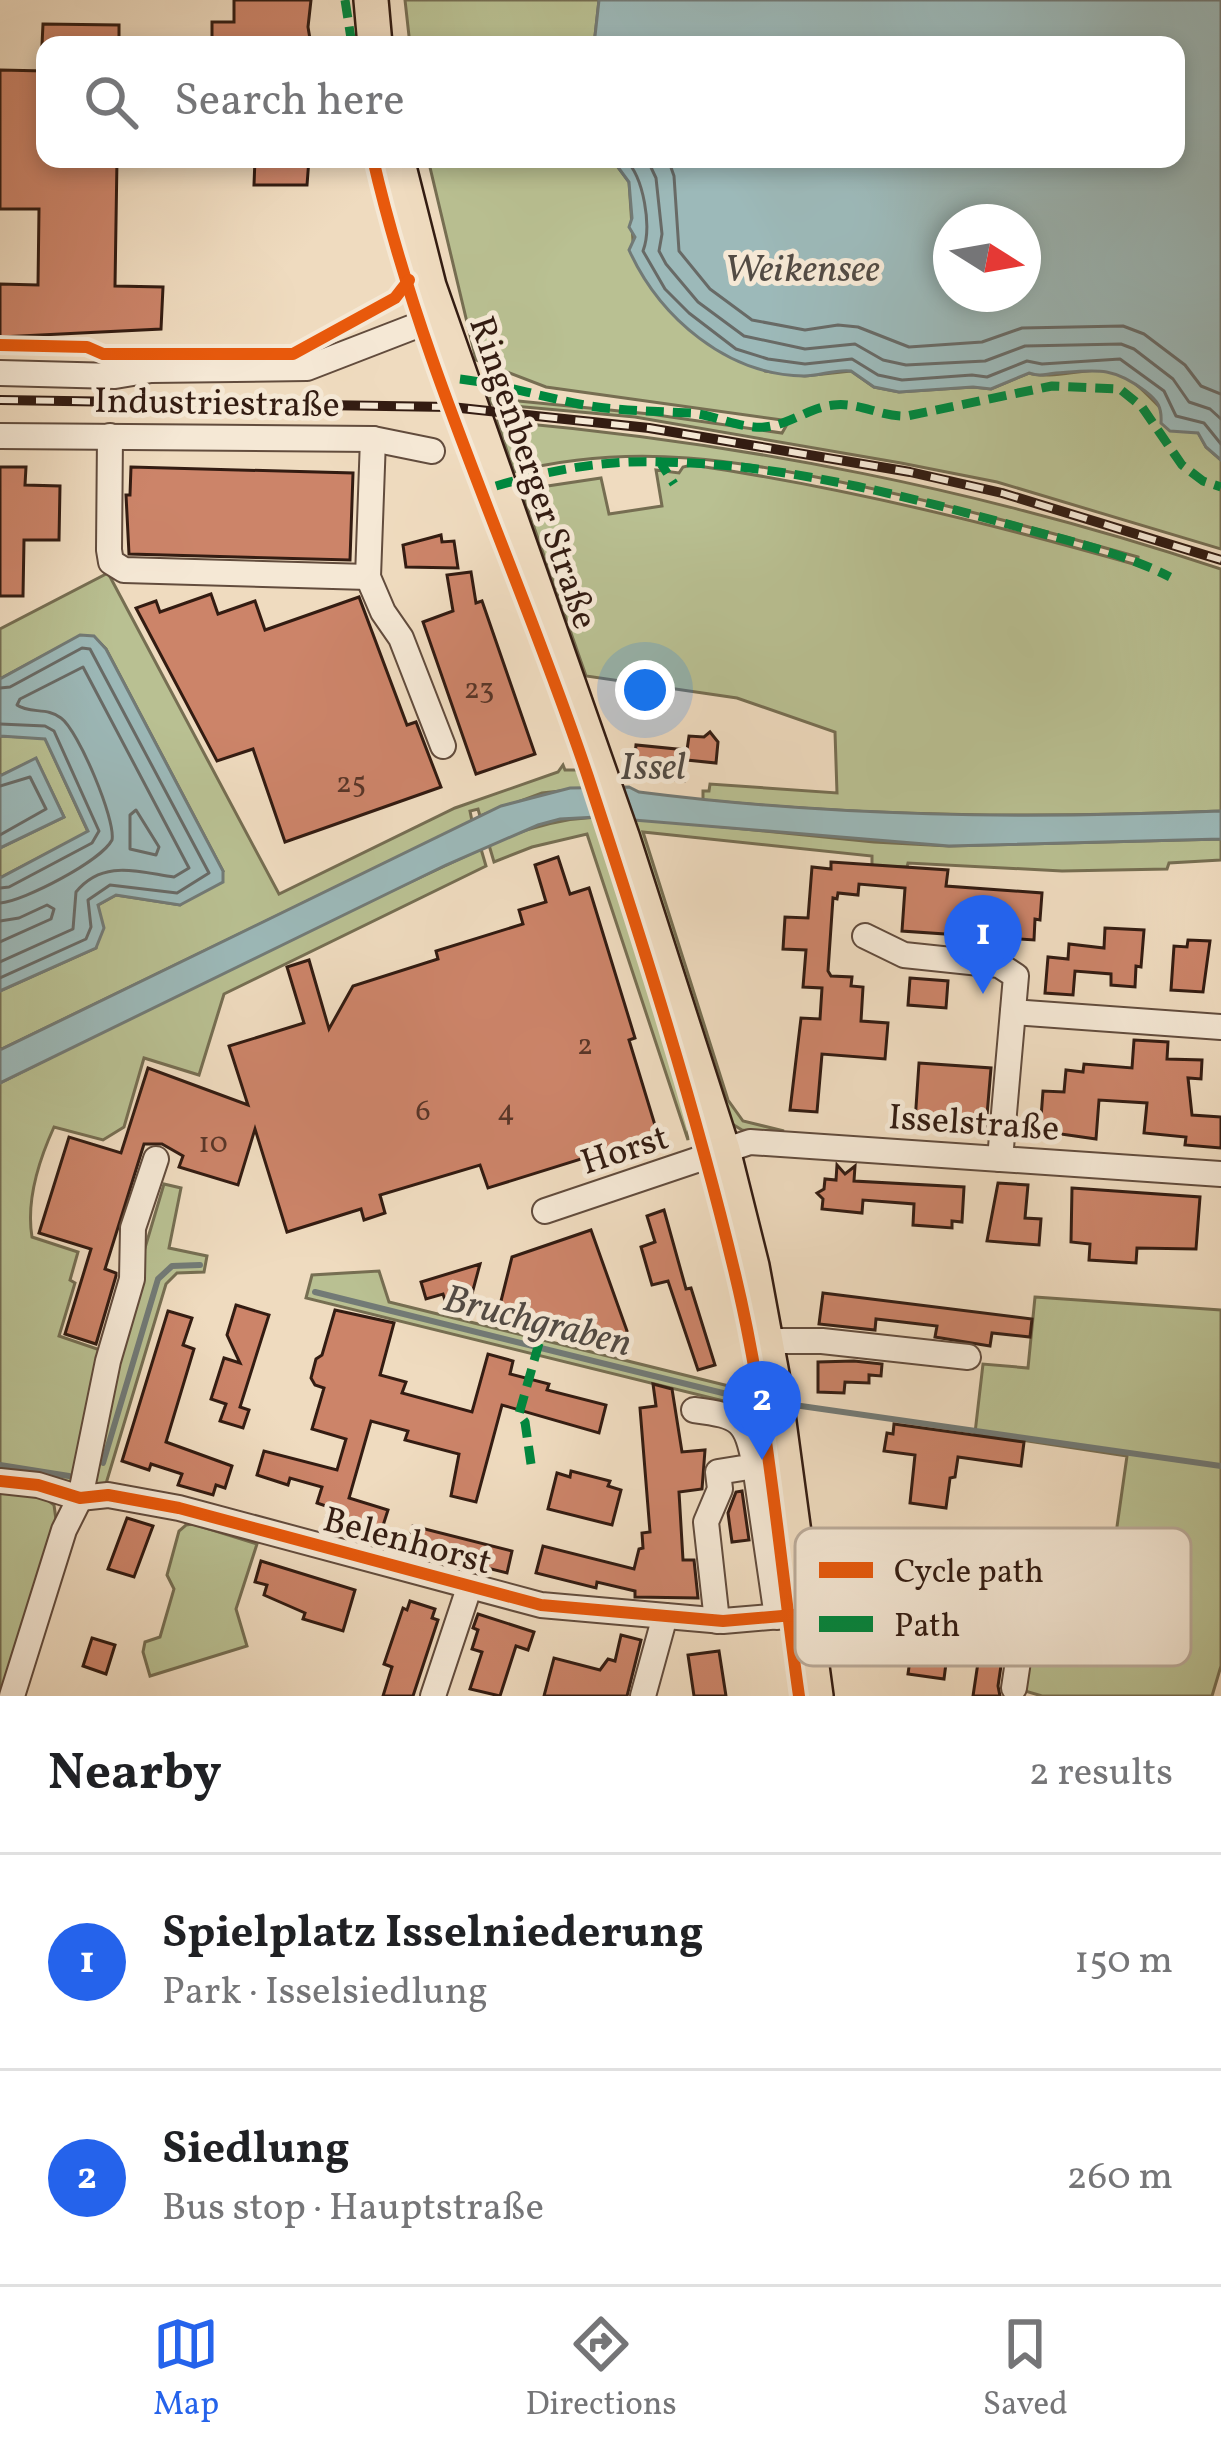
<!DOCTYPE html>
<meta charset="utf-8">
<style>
body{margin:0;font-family:Vollkorn,serif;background:#f6f6f6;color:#202124}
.compass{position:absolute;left:933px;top:204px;width:108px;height:108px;border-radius:50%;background:#fff;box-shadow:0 6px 18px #0003;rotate:101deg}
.you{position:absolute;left:645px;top:690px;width:42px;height:42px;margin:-30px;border:9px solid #fff;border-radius:50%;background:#1a73e8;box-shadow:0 0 0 18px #1a73e833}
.badge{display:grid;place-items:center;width:78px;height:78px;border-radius:50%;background:#2563eb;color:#fff;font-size:39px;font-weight:700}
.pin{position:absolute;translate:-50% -99px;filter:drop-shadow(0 3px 6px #0008)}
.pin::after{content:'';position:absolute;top:63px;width:42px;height:36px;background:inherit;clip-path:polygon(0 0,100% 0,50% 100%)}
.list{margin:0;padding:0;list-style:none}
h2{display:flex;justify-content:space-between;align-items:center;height:156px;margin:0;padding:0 48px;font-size:51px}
h2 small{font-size:39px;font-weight:400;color:#757577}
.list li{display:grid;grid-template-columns:78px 1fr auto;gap:36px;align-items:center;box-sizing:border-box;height:216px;padding:0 48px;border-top:3px solid #e0e0e0}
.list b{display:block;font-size:45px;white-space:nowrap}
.list p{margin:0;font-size:39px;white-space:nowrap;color:#757577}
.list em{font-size:39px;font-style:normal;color:#757577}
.icon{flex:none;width:66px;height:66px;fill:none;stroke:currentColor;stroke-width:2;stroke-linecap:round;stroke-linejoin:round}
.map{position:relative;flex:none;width:1221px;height:1696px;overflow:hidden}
.search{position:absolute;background:#fff;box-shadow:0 6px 18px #0003;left:36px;right:36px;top:36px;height:132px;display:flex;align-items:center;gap:30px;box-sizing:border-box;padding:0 42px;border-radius:24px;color:#757577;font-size:45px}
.sheet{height:588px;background:#fff}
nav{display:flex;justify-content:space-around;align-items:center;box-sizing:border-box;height:168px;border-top:3px solid #e0e0e0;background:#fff;font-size:33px;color:#757577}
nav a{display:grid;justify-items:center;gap:6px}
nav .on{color:#2563eb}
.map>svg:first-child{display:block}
.green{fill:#b9c092;stroke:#766e52;stroke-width:3}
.water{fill:#9cb9b9;stroke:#727a76;stroke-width:3;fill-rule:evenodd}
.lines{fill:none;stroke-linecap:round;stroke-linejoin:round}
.shore{stroke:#686a66;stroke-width:3}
.stream{stroke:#727a76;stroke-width:6}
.building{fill:#cc8469;stroke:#331c12;stroke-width:3}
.minor-casing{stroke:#624c3d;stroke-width:28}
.major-casing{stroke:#331c12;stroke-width:38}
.minor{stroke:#f5e8d5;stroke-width:24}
.major{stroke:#efdbbf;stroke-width:33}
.rail-casing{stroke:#331c12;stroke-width:10}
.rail{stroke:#f5e8d5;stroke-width:6;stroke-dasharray:18;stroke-linecap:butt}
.quiet{stroke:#00873e;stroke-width:9;stroke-dasharray:18 9;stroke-linecap:butt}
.cycleway-casing{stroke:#f5e8d5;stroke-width:20}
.cycleway{stroke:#e8590c;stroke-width:12}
.labels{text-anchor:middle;stroke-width:10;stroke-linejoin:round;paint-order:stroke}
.number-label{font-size:30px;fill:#593628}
.street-label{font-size:36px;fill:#331c12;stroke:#f5e8d5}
.water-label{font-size:39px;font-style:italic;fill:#524b44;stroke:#f5e8d5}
.key{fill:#f5e8d5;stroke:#bbab9a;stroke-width:3}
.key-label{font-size:33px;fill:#331c12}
</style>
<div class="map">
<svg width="1221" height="1696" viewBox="0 0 1221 1696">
<rect width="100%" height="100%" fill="#efdbbf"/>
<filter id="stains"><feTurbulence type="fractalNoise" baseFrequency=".00167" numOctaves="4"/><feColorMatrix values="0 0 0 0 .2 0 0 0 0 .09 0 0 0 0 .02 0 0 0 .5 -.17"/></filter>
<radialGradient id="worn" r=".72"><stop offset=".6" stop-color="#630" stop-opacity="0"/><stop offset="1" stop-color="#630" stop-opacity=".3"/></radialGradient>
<g class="green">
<path d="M405,0H599L594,45H410Z"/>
<path d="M428,159H612L629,182L633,241L765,371L805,376L851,371L874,387L899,392L973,387L991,389L1029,373C1054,381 1101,362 1122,374C1150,390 1167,425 1198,432L1206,447L1221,460V549L997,482L901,463L635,417L491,404L488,398L650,414L782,433L789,421L546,387L476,360Z"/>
<path d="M497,421C747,443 983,490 1221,569V811C1044,818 879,817 703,800V791H709L710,784L837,793L835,732L737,698L586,676L521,490L601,478L609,514L662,506L656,470L679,473L683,467L692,465C843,487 990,523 1137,565L1138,557C1045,531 954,506 860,486C742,461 634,441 514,472Z"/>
<path d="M108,573L279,894L455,808L558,772L563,765L565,770H582L588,788L542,793L480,816L478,809L470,811L472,821L462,826L0,1050V991L96,948L98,905L116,895L180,905L223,871L106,649L94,637L80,636L0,679V629Z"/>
<path d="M0,736L45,738L88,832L0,878V848L64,817L36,759L0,776Z"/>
<path d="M597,817L689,1119L688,1140L587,834L532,847L494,862L489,845C525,828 558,819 597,817Z"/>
<path d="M634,818L874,842L949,846L1221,839V860L1169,863L1167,869L1062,871L908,863L907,867L872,866V856L643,832L728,1100L743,1121L784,1131L742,1130L729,1122Z"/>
<path d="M481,849L486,866L224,994L199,1075L144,1058L124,1127L103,1140L54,1127C39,1160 26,1201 32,1237L78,1252L70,1280L75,1283L59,1336L106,1352L78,1484L0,1472V1083L274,946Z"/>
<path d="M164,1184L181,1188L169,1248L207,1256L204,1272L177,1273L166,1284L105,1487L94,1484L139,1268Z"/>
<path d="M379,1271L389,1302L745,1390L748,1407L306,1298L312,1275Z"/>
<path d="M1035,1297L1221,1310V1666L1212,1696H1042L1025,1691L1043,1567L1110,1576L1127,1456L975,1433L983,1364L1028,1368Z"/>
<path d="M0,1489L36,1491L54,1505L57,1527L7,1686H0Z"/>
<path d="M193,1524L257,1544L236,1609L247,1646L150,1676L143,1652L145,1642L160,1637L174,1589L167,1575L179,1531L186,1525Z"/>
</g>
<g class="water">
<path d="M599,0H1221V460L1206,447L1198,433L1170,431L1161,423C1162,407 1158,401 1145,391C1112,366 1096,370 1056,373C1044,374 1042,377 1029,373L991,389L973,387L899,392L874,387L851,371C835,369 820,376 804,376C727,375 660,318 629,250L635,237L629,227L632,218L629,182L612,159H1176V45H594ZM1023,222V294H951V222Z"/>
<path d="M80,635L94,636L106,649L223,871V882L180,905L116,895L98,905L104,928L96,948L0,991V878L88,831L45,739L0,736V679Z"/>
<path d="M36,758L64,817L0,848V776Z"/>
<path d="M629,787L639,792C835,817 1024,819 1221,811V839L949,846L597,817L560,819L538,825L446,865L0,1083V1050L501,806L570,788Z"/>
</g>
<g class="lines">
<g class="shore">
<path d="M625,159C644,177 652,227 643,251L665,289L689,313L736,349L768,359L805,364L852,359L878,375L902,380L972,375L987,377L1027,361L1042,364L1120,359L1164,391L1176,416L1204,423L1221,444"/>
<path d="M647,159L656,178L662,234L659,251L666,264L698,302L744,336L805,349L855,344L883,360L906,365L985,361L1025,346L1121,344L1134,349L1173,379L1189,402L1210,409L1221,419"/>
<path d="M668,159L674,176L679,251L710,289L752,320L805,330L838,325L858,327L909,347L982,342L1022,328L1123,326L1144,334L1185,365L1201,386L1221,394"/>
<path d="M0,688L10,687L82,648L90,649L209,873L177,893L110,885L88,900L91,927L86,939L0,978"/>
<path d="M0,724L45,726L54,731L99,831L92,843L9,887L0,888"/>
<path d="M0,786L30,777L46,809L0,835"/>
<path d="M136,810L159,847L156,855L130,849V815Z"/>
<path d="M0,903C24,901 101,861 112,840C116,820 78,730 61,718C48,707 29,714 17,705L20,699L83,667L189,868L174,877C138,872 103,859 76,892L73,929L0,962"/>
<path d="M0,921L19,918L47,905L54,909L51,919L0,942"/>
</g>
<g class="stream">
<path d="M315,1292L747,1399"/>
<path d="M794,1405L1221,1466"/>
<path d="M103,1463L158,1279L172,1266L200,1265"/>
<path d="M0,1465L69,1476"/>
</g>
</g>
<g class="building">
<path d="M234,0H311L308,27L311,45H212V22H234Z"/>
<path d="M43,24L119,25V45H42Z"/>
<path d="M0,70L45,71V159H117L115,286L163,287L161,329L0,337V284L38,285L39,209H0Z"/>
<path d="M255,159H309L307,185H254Z"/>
<path d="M0,467H26L25,485L60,486L59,540H24L23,596H0Z"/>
<path d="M131,467L353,473L350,560L129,554L126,495H130Z"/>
<path d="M441,535L442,542L454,541L458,568L406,567L403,545Z"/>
<path d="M471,572L476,603L482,601L535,754L476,774L423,622L453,611L447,575Z"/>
<path d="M211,594L218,614L255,601L265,630L359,597L407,725L416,722L441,787L285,842L253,749L217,761L136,608L156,601L160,612Z"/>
<path d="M710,732L718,742L716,763L686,760L684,781L633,775L636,745L687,750L689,736L704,737Z"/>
<path d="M558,857L570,894L589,888L635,1038L629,1040L658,1135L488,1188L480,1165L380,1195L385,1213L364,1220L361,1209L287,1232L255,1129L238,1185L179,1167L183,1156L162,1144H144L105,1269L116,1273V1276L96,1344L65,1334L91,1249L39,1233L69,1137L121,1153L148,1068L248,1105L229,1046L304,1023L287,967L309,960L329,1029L353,986L438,959L436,951L523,924L519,910L546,902L535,865Z"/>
<path d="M831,862L948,870L946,886L1042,893L1040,920L1035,919L1034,940L902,931L905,888L859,884L858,895L838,893L837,899L833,898L828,971L831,976L852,977L851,986L863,987L861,1021L888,1023L885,1059L822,1054L817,1112L790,1110L801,1018L820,1019L822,988L803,987L806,950L783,949L785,917L808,918L812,867L831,869Z"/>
<path d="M1105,928L1144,930L1141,967L1136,966L1135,987L1111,985V974L1075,971L1073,995L1045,993L1048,957L1068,959L1069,944L1104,948Z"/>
<path d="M1188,940L1210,941L1203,992L1171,990L1174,946L1187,947Z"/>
<path d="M910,978L948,981L946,1008L908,1005Z"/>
<path d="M1134,1040L1168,1042L1167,1059L1202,1060L1201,1079L1188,1078L1192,1115L1221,1117V1148L1185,1145L1186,1137L1144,1133L1147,1103L1099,1100L1096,1139L1040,1131L1043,1091L1064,1092L1066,1070L1083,1072L1084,1064L1132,1068Z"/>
<path d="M919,1063L991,1068L986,1127L915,1122Z"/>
<path d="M837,1165L845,1174L855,1166L854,1181L964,1187L962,1222L952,1221V1228L913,1225L914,1204L863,1200L862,1213L822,1209L823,1199L817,1193L824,1189L825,1179L836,1180Z"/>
<path d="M998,1183L1028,1185L1025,1218L1041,1219L1039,1245L987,1241Z"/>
<path d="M1072,1188L1200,1197L1196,1249L1137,1248L1136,1263L1089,1260L1090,1244L1071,1242Z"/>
<path d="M664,1210L686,1289L691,1288L715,1365L698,1370L668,1281L652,1285L641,1247L655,1242L647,1216Z"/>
<path d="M591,1230L627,1331L622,1342L610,1346L608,1337L597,1341L591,1322L549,1334L546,1326L540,1328L538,1319L520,1324L515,1307L498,1313L512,1257Z"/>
<path d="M480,1264L469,1305L457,1308L454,1297L445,1300L443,1294L426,1299L421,1282Z"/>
<path d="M823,1293L1032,1319L1030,1337L992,1333L990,1346L935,1337L937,1326L876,1319L875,1330L819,1324Z"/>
<path d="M236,1305L269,1315L240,1407L249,1410L243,1428L220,1421L226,1404L211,1399L224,1358L240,1363L227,1335Z"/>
<path d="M335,1310L394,1323L380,1375L406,1382L402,1393L472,1412L488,1354L513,1361L510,1374L549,1384L547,1390L606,1405L599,1433L502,1405L476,1502L451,1496L459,1454L405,1440L408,1431L371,1421L349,1498L388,1510L379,1538L342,1527L344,1524L326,1518L329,1507L317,1503L322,1487L290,1478L288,1485L257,1475L264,1451L337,1470L346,1439L312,1429L324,1388L315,1385L311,1378L316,1359L322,1355Z"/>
<path d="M168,1311L192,1318L183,1345L194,1349L166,1442L232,1466L225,1488L216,1485L213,1495L178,1485L182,1474L151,1464L149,1470L122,1461Z"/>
<path d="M854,1361L882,1364L881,1376L869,1375V1383L845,1382L844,1393L818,1392V1362Z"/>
<path d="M653,1384L672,1389L682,1452L705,1450L702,1489L679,1492L683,1560H694L698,1598L635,1597V1591L597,1582L596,1588L536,1573L543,1546L634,1569L639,1549L643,1548L642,1533L650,1532L640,1408L656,1406Z"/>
<path d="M894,1424L1024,1442L1021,1466L958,1457L955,1477L950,1478L946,1508L910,1503L915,1455L884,1451L887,1433L893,1434Z"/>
<path d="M571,1471L610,1481L608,1486L621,1490L612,1525L548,1509L557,1473L570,1477Z"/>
<path d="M742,1491L749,1540L732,1542L728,1513L736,1492Z"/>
<path d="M127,1518L153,1526L134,1577L108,1569Z"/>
<path d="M413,1526L512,1551L507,1573L407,1548Z"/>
<path d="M261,1561L355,1590L343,1631L303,1619L305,1613L264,1595L267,1585L255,1582Z"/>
<path d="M888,1591L954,1595L1010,1605L998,1686L1000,1696H973L982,1636L950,1632L944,1679L908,1674L913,1638L903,1637L908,1612L885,1608Z"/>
<path d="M410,1601L435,1609L432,1618L438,1620L413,1696H383L392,1667L384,1664L403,1608L407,1610Z"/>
<path d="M478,1614L534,1632L528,1650L516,1646L500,1696L470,1689L482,1652L472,1649L478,1630L473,1628Z"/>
<path d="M621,1635L641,1640L627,1696H544L554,1658L600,1670L608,1659L615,1661Z"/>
<path d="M92,1638L115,1645L106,1674L83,1666Z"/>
<path d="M719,1651L726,1696H694L688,1655Z"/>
</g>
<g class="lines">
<g class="minor-casing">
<g id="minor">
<path d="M0,373L115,376L151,370L307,368L439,317"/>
<path d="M0,436L373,439L432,451"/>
<path d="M110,436L109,550L111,562L124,570L368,577"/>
<path d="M373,439L368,577L383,612L401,638L443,746"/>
<path d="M865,936L904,955L999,965L1016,976L1000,1159"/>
<path d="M1013,1012L1221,1027"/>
<path d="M545,1211L750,1142L1221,1174"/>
<path d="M766,1341H822L968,1357"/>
<path d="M694,1410C741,1416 746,1420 755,1466L718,1472L720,1489L706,1522L717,1621"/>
<path d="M755,1466L777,1617"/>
<path d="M0,1481L38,1485L80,1498L108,1495L179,1508L541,1605L723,1621L805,1614"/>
<path d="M799,1570L836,1557L936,1570L969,1583L1021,1590L1027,1601L1014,1688"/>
<path d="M12,1696L64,1530L80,1498L108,1361L132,1279L133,1228L156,1159"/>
<path d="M433,1696L469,1588"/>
<path d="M643,1696L665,1616"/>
</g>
</g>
<g class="major-casing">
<g id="major">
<path d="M371,0L375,45"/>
<path d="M397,159L429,286L623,839L723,1150L752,1266L774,1385L816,1696"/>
</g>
</g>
<use href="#minor" class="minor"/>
<use href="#major" class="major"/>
<g class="rail-casing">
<path id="rail" d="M0,400L451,407L649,428L910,472L1002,493L1221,560"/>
</g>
<use href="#rail" class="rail"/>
<g class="quiet">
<path d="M345,0L352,45"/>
<path d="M460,379C501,384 539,396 579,404C616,411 653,411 691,413C712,415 733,425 754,427C784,430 805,408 834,405C859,402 881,417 907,416L1052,386L1120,389L1142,407L1182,465L1203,481L1221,487"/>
<path d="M660,462C781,463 906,496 1022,528C1072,542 1123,553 1170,577"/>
<path d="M496,486C550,470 604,460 660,462L674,484"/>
<path d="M531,1464L525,1422L519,1414L541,1336L572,1330"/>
</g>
<g class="cycleway-casing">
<g id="cycleway">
<path d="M373,159C422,372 519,570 588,777C642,941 695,1106 735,1274C768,1411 779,1556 799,1696"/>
<path d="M0,345L87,347L103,354H293L395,298L409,280"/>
<path d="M0,1481L38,1485L80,1498L108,1495L179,1508L541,1605L723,1621L805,1614"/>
</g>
</g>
<use href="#cycleway" class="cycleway"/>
</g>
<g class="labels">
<g class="number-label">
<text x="479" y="698">23</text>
<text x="351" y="792">25</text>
<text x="585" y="1054">2</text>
<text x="423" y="1120">6</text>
<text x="506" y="1120">4</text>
<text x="213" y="1152">10</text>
</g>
<g class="street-label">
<text transform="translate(217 401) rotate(1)" y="13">Industriestraße</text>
<text transform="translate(535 472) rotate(71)" y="13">Ringenberger Straße</text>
<text transform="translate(974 1121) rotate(4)" y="13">Isselstraße</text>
<text transform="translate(624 1148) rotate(-18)" y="13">Horst</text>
<text transform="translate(408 1539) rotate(15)" y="13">Belenhorst</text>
</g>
<g class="water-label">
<text x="802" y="281">Weikensee</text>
<text x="653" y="779">Issel</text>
<text transform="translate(538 1319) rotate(14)" y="14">Bruchgraben</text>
</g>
</g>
<rect x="795" y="1528" width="396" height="138" rx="18" class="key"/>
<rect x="819" y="1562" width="54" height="16" fill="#e8590c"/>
<rect x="819" y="1616" width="54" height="16" fill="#00873e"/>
<g class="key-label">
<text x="894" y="1582">Cycle path</text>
<text x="894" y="1636">Path</text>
</g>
<rect width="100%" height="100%" filter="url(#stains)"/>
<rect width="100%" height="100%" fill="url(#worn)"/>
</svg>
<svg class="compass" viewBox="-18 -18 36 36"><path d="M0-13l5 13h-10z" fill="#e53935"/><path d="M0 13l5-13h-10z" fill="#757577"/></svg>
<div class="you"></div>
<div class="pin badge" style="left:983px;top:994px">1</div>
<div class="pin badge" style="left:762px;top:1460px">2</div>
<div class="search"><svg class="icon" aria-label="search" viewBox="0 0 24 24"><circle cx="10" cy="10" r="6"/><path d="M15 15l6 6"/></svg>Search here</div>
</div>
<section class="sheet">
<h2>Nearby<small>2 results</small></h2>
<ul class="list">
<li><span class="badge">1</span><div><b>Spielplatz Isselniederung</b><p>Park · Isselsiedlung</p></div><em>150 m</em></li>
<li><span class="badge">2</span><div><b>Siedlung</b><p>Bus stop · Hauptstraße</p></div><em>260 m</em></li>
</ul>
</section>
<nav>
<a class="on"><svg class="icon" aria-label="map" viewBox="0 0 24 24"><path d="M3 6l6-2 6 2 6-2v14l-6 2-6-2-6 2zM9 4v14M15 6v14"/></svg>Map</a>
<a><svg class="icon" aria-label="directions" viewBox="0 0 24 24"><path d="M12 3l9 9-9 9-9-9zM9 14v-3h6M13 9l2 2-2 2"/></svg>Directions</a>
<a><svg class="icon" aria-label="saved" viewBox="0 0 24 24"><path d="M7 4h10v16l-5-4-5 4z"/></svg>Saved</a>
</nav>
